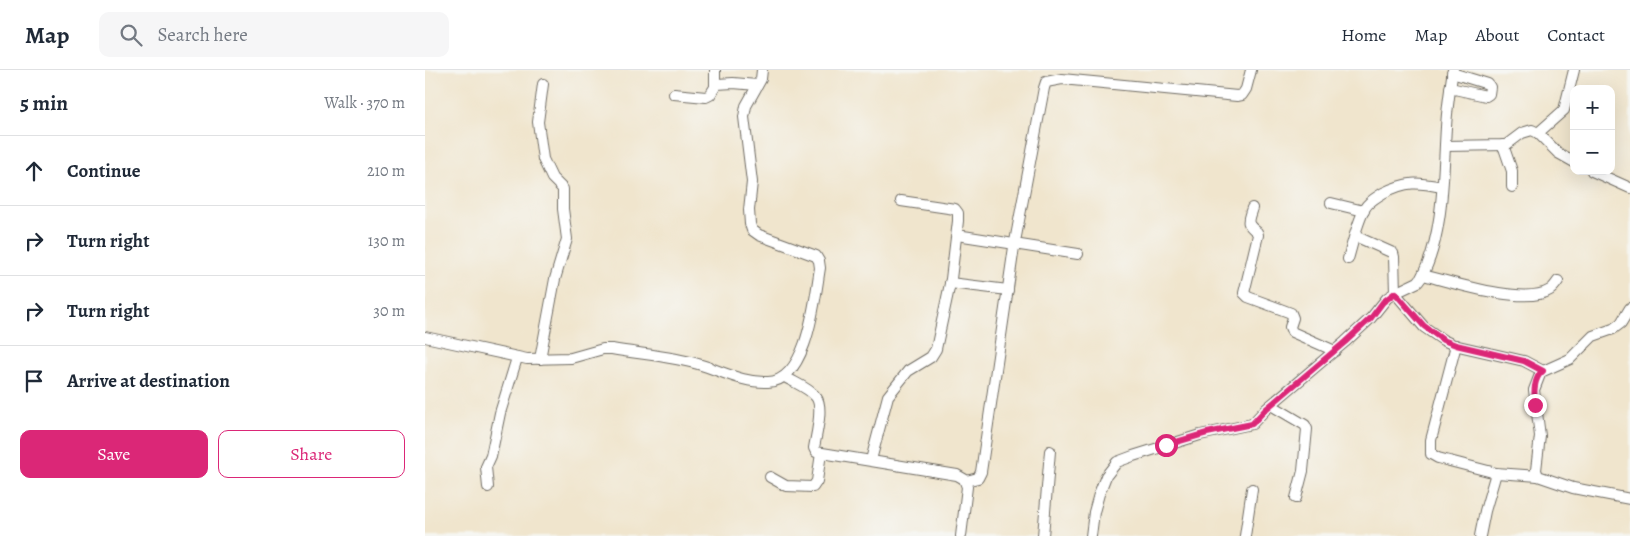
<!DOCTYPE html>
<meta charset="utf-8">
<style>
body{margin:0;font-family:Alegreya,serif;background:#f6f6f7;color:#1f2937}
.controls{position:absolute;right:15px;top:15px;display:grid;overflow:hidden;border-radius:10px;box-shadow:0 5px 20px #0002}
.controls button{width:45px;height:45px;display:grid;place-items:center;padding:0;border:0;border-bottom:1px solid #e0e1e3;background:#fff;color:#1f2937;font:25px sans-serif}
.stop{position:absolute;width:15px;height:15px;margin:-11px;border:4px solid #db2777;border-radius:50%;background:#fff}
.stop.end{background:#db2777;border-color:#fff;box-shadow:0 1px 5px #0008}
.list{margin:0;padding:0;list-style:none}
h2{display:flex;justify-content:space-between;align-items:center;height:65px;margin:0;padding:0 20px;font-size:21px}
h2 small{font-size:16px;font-weight:400;color:#747a83}
.list li{display:grid;grid-template-columns:32px 1fr auto;gap:15px;align-items:center;box-sizing:border-box;height:70px;padding:0 20px;border-top:1px solid #e0e1e3}
.list b{display:block;font-size:19px;white-space:nowrap}
.list em{font-size:16px;font-style:normal;color:#747a83}
.actions{display:flex;gap:10px;padding:15px 20px}
.actions a{flex:1;padding:11px 0;border:1px solid #db2777;border-radius:10px;text-align:center;font-size:18px;color:#db2777}
.actions .main{background:#db2777;color:#fff}
.icon{flex:none;width:28px;height:28px;fill:none;stroke:currentColor;stroke-width:2;stroke-linecap:round;stroke-linejoin:round}
.map{position:relative;flex:none;width:1205px;height:466px;overflow:hidden}
header{display:flex;align-items:center;gap:30px;box-sizing:border-box;height:70px;padding:0 25px;background:#fff;border-bottom:1px solid #e0e1e3}
header strong{font-size:24px}
nav{display:flex;gap:28px;margin-inline-start:auto;font-size:18px}
.search{width:350px;height:45px;background:#f6f6f7;display:flex;align-items:center;gap:12px;box-sizing:border-box;padding:0 18px;border-radius:10px;color:#747a83;font-size:19px}
main{display:flex}
aside{flex:1;background:#fff}
.map>svg:first-child{display:block}
.lines{fill:none;stroke-linecap:round;stroke-linejoin:round}
.minor-casing{stroke:#706c64;stroke-width:12}
.minor{stroke:#fff;stroke-width:10}
.route{stroke:#db2777;stroke-width:6}
</style>
<header>
<strong>Map</strong>
<div class="search"><svg class="icon" aria-label="search" viewBox="0 0 24 24"><circle cx="10" cy="10" r="6"/><path d="M15 15l6 6"/></svg>Search here</div>
<nav><a>Home</a><a>Map</a><a>About</a><a>Contact</a></nav>
</header>
<main>
<aside>
<h2>5 min<small>Walk · 370 m</small></h2>
<ul class="list">
<li><svg class="icon" aria-label="ahead" viewBox="0 0 24 24"><path d="M12 20V5M6 11l6-6 6 6"/></svg><div><b>Continue</b></div><em>210 m</em></li>
<li><svg class="icon" aria-label="right" viewBox="0 0 24 24"><path d="M7 20v-9h11M14 6l5 5-5 5"/></svg><div><b>Turn right</b></div><em>130 m</em></li>
<li><svg class="icon" aria-label="right" viewBox="0 0 24 24"><path d="M7 20v-9h11M14 6l5 5-5 5"/></svg><div><b>Turn right</b></div><em>30 m</em></li>
<li><svg class="icon" aria-label="arrive" viewBox="0 0 24 24"><path d="M6 21V4h12l-3 4 3 4H6"/></svg><div><b>Arrive at destination</b></div></li>
</ul>
<div class="actions"><a class="main">Save</a><a>Share</a></div>
</aside>
<div class="map">
<svg width="1205" height="466" viewBox="0 0 1205 466">
<rect width="100%" height="100%" fill="#f6f6f2"/>
<filter id="ink" filterUnits="userSpaceOnUse"><feTurbulence type="fractalNoise" baseFrequency=".02" numOctaves="2"/><feDisplacementMap in="SourceGraphic" scale="10" xChannelSelector="R" yChannelSelector="G"/><feConvolveMatrix kernelMatrix="1 2 1 2 8 2 1 2 1" color-interpolation-filters="sRGB"/></filter>
<filter id="wash" filterUnits="userSpaceOnUse"><feTurbulence type="fractalNoise" baseFrequency=".0096" numOctaves="4" result="noise"/><feDisplacementMap in="SourceGraphic" scale="20" xChannelSelector="R" yChannelSelector="G"/><feGaussianBlur stdDeviation="1.12" result="paint"/><feColorMatrix in="noise" values="0 0 0 0 0 0 0 0 0 0 0 0 0 0 0 0 0 1.4 0 .05"/><feComposite in="paint" operator="in"/></filter>
<g filter="url(#wash)">
<rect width="100%" height="100%" fill="#f0e5cd"/>
</g>
<g filter="url(#ink)">
<g class="lines">
<g class="minor-casing">
<g id="minor">
<path d="M290,16V0"/>
<path d="M1025,18L1061,26L1064,24L1065,17L1063,14L1027,3"/>
<path d="M249,24L281,27L285,25L292,14L308,13L332,15"/>
<path d="M1113,63L1139,40L1149,0"/>
<path d="M1078,75L1087,101V117"/>
<path d="M1020,76L1081,75L1097,63L1107,60L1113,63L1133,83L1149,92"/>
<path d="M1167,101L1205,118"/>
<path d="M906,133L939,141"/>
<path d="M827,138C823,151 820,153 832,162L833,165L819,223L823,227L866,243L868,248L865,257L867,262L910,281"/>
<path d="M532,165L653,184"/>
<path d="M930,166L968,183L969,187L970,223L999,257L1018,270L1029,275L1099,291L1118,301"/>
<path d="M923,189C928,172 932,153 940,138C944,131 952,127 958,123C982,111 992,112 1017,117"/>
<path d="M998,205C1026,212 1100,236 1125,220C1128,218 1131,214 1133,211"/>
<path d="M525,213L583,220"/>
<path d="M1205,238L1196,253L1188,259L1168,266L1145,289L1116,302L1109,320L1115,366L1111,400L1113,406L1148,418L1205,429"/>
<path d="M0,267L102,289L146,288L178,279H187C215,284 246,286 273,294C297,301 318,313 343,312C383,311 390,227 395,198L394,191L391,186L334,165L327,160L325,154L324,140L327,112L319,47L321,36L336,9L337,0"/>
<path d="M1031,275L1006,370V384L1013,388L1071,403L1113,406"/>
<path d="M115,289L130,209L142,169L138,139V119L127,108L118,89L113,52L118,14"/>
<path d="M360,307C370,313 384,318 391,327C399,337 391,365 389,378L391,382L532,405L539,409L542,417L536,466"/>
<path d="M846,335L880,355L882,359L878,401L871,428"/>
<path d="M446,390L463,326L483,301L506,287L511,279L526,209L533,151V143L530,139L476,131"/>
<path d="M345,407L361,416L388,417L392,411L396,383"/>
<path d="M541,411L553,408L556,402L589,177L619,18L621,12L637,9L812,26L817,25L821,19L826,0"/>
<path d="M63,417L61,397L66,386L75,343L92,288"/>
<path d="M618,466L625,381"/>
<path d="M666,466L669,442L674,424L681,406L692,392L708,386L775,365L827,354L841,339L920,272L946,248L962,228L970,223L993,212L996,208C1019,167 1018,103 1021,57C1022,38 1025,19 1028,0"/>
<path d="M820,466L827,419"/>
<path d="M1055,466L1060,441L1071,403"/>
</g>
</g>
<use href="#minor" class="minor"/>
</g>
</g>
<g class="lines" filter="url(#ink)">
<path class="route" d="M741,375L782,363L827,354L841,339L920,272L946,248L958,232L970,223L999,256L1018,270L1031,275L1099,291L1118,301C1108,308 1109,324 1110,335"/>
</g>
</svg>
<div class="controls">
<button>+</button>
<button>−</button>
</div>
<div class="stop" style="left:741px;top:375px"></div>
<div class="stop end" style="left:1110px;top:335px"></div>
</div>
</main>
